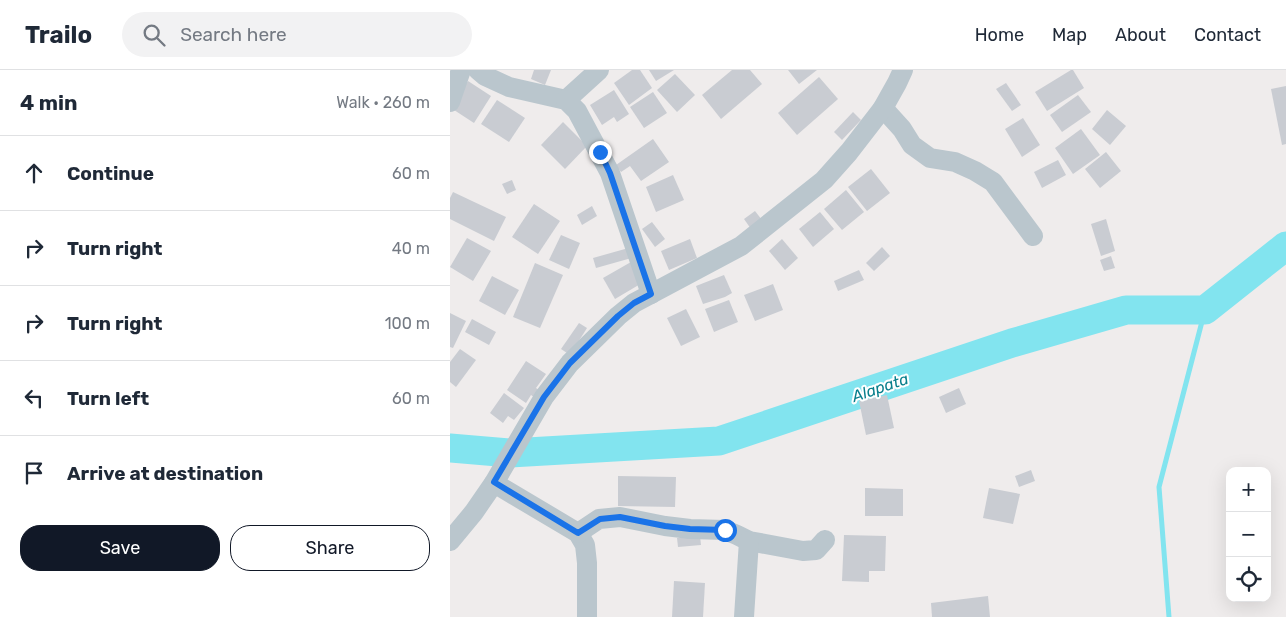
<!DOCTYPE html>
<meta charset="utf-8">
<style>
body{margin:0;font-family:Rubik,sans-serif;background:#f2f2f3;color:#1f2937}
.controls{position:absolute;right:15px;bottom:15px;display:grid;overflow:hidden;border-radius:10px;box-shadow:0 5px 20px #0002}
.controls button{width:45px;height:45px;display:grid;place-items:center;padding:0;border:0;border-bottom:1px solid #e0e1e3;background:#fff;color:#1f2937;font:25px sans-serif}
.stop{position:absolute;width:15px;height:15px;margin:-11px;border:4px solid #1a73e8;border-radius:50%;background:#fff}
.stop.end{background:#1a73e8;border-color:#fff;box-shadow:0 1px 5px #0008}
.list{margin:0;padding:0;list-style:none}
h2{display:flex;justify-content:space-between;align-items:center;height:65px;margin:0;padding:0 20px;font-size:21px}
h2 small{font-size:16px;font-weight:400;color:#747a83}
.list li{display:grid;grid-template-columns:32px 1fr auto;gap:15px;align-items:center;box-sizing:border-box;height:75px;padding:0 20px;border-top:1px solid #e0e1e3}
.list b{display:block;font-size:19px;white-space:nowrap}
.list em{font-size:16px;font-style:normal;color:#747a83}
.actions{display:flex;gap:10px;padding:15px 20px}
.actions a{flex:1;padding:11px 0;border:1px solid #111827;border-radius:20px;text-align:center;font-size:18px;color:#111827}
.actions .main{background:#111827;color:#fff}
.icon{flex:none;width:28px;height:28px;fill:none;stroke:currentColor;stroke-width:2;stroke-linecap:round;stroke-linejoin:round}
.map{position:relative;flex:none;width:836px;height:547px;overflow:hidden}
header{display:flex;align-items:center;gap:30px;box-sizing:border-box;height:70px;padding:0 25px;background:#fff;border-bottom:1px solid #e0e1e3}
header strong{font-size:24px}
nav{display:flex;gap:28px;margin-inline-start:auto;font-size:18px}
.search{width:350px;height:45px;background:#f2f2f3;display:flex;align-items:center;gap:12px;box-sizing:border-box;padding:0 18px;border-radius:28px;color:#747a83;font-size:19px}
main{display:flex}
aside{flex:1;background:#fff}
.map>svg:first-child{display:block}
.lines{fill:none;stroke-linecap:round;stroke-linejoin:round}
.stream{stroke:#82e4ef;stroke-width:5}
.river{stroke:#82e4ef;stroke-width:29}
.building{fill:#c9ccd2}
.minor{stroke:#bac6cd;stroke-width:20}
.route{stroke:#1a73e8;stroke-width:6}
.labels{text-anchor:middle;stroke-width:4;stroke-linejoin:round;paint-order:stroke}
.water-label{font-size:16px;font-style:italic;fill:#087f8c;stroke:#fff}
</style>
<header>
<strong>Trailo</strong>
<div class="search"><svg class="icon" aria-label="search" viewBox="0 0 24 24"><circle cx="10" cy="10" r="6"/><path d="M15 15l6 6"/></svg>Search here</div>
<nav><a>Home</a><a>Map</a><a>About</a><a>Contact</a></nav>
</header>
<main>
<aside>
<h2>4 min<small>Walk · 260 m</small></h2>
<ul class="list">
<li><svg class="icon" aria-label="ahead" viewBox="0 0 24 24"><path d="M12 20V5M6 11l6-6 6 6"/></svg><div><b>Continue</b></div><em>60 m</em></li>
<li><svg class="icon" aria-label="right" viewBox="0 0 24 24"><path d="M7 20v-9h11M14 6l5 5-5 5"/></svg><div><b>Turn right</b></div><em>40 m</em></li>
<li><svg class="icon" aria-label="right" viewBox="0 0 24 24"><path d="M7 20v-9h11M14 6l5 5-5 5"/></svg><div><b>Turn right</b></div><em>100 m</em></li>
<li><svg class="icon" aria-label="left" viewBox="0 0 24 24"><path d="M17 20v-9H6M10 6l-5 5 5 5"/></svg><div><b>Turn left</b></div><em>60 m</em></li>
<li><svg class="icon" aria-label="arrive" viewBox="0 0 24 24"><path d="M6 21V4h12l-3 4 3 4H6"/></svg><div><b>Arrive at destination</b></div></li>
</ul>
<div class="actions"><a class="main">Save</a><a>Share</a></div>
</aside>
<div class="map">
<svg width="836" height="547" viewBox="0 0 836 547">
<rect width="100%" height="100%" fill="#efecec"/>
<g class="lines">
<path class="stream" d="M719,547L709,417L755,240"/>
<path class="river" d="M0,378L60,383L269,371L562,273L676,240H755L836,176"/>
</g>
<g class="building">
<path d="M84,0H101L95,15L81,9Z"/>
<path d="M182,0H190L202,18L179,35L164,13Z"/>
<path d="M199,0H224L206,11Z"/>
<path d="M282,0H300L312,14L271,49L252,25Z"/>
<path d="M338,0H367L349,14Z"/>
<path d="M621,0H623L634,18L597,41L585,22Z"/>
<path d="M225,4L245,25L227,42L207,20Z"/>
<path d="M369,7L388,29L347,65L328,43Z"/>
<path d="M18,11L41,26L24,53L1,38Z"/>
<path d="M556,13L571,35L562,41L546,19Z"/>
<path d="M836,16V74L832,75L821,19Z"/>
<path d="M164,20L179,44L167,52L164,47L152,55L140,35Z"/>
<path d="M203,22L217,43L194,58L180,37Z"/>
<path d="M628,25L641,42L612,62L600,45Z"/>
<path d="M47,30L75,48L59,72L31,54Z"/>
<path d="M657,40L676,56L660,75L642,59Z"/>
<path d="M403,42L411,50L392,70L384,62Z"/>
<path d="M573,48L590,75L572,87L555,59Z"/>
<path d="M113,52L137,76L115,99L91,75Z"/>
<path d="M631,59L650,85L623,104L605,78Z"/>
<path d="M203,69L219,92L191,111L180,96L171,102L166,95Z"/>
<path d="M656,82L671,101L650,118L635,99Z"/>
<path d="M608,90L616,105L592,118L584,102Z"/>
<path d="M421,99L440,123L417,141L398,117Z"/>
<path d="M223,105L234,130L206,142L196,117Z"/>
<path d="M62,110L66,120L57,124L52,114Z"/>
<path d="M396,120L414,142L392,160L374,139Z"/>
<path d="M3,122L56,147L44,171L0,149V128Z"/>
<path d="M84,134L110,151L88,184L62,167Z"/>
<path d="M142,136L147,146L132,155L127,145Z"/>
<path d="M305,141L312,150L301,159L294,149Z"/>
<path d="M370,142L384,159L363,177L349,159Z"/>
<path d="M656,149L665,181L651,186L641,154Z"/>
<path d="M202,152L215,169L205,177L192,159Z"/>
<path d="M111,165L130,173L119,199L99,190Z"/>
<path d="M17,168L41,181L23,211L0,197Z"/>
<path d="M240,169L247,188L219,200L211,181Z"/>
<path d="M332,169L348,188L335,200L319,181Z"/>
<path d="M182,177L185,187L146,198L143,188Z"/>
<path d="M432,177L440,186L424,201L416,193Z"/>
<path d="M661,186L665,198L654,201L650,190Z"/>
<path d="M181,192L192,213L165,229L153,208Z"/>
<path d="M85,193L113,205L90,258L63,247Z"/>
<path d="M409,200L414,210L388,221L384,211Z"/>
<path d="M274,205L282,223L275,227L253,234L246,216Z"/>
<path d="M42,206L69,220L55,245L29,231Z"/>
<path d="M323,214L333,240L305,251L294,225Z"/>
<path d="M279,230L288,252L264,262L255,239Z"/>
<path d="M236,239L250,267L231,276L217,248Z"/>
<path d="M0,243L16,251L3,278L0,277Z"/>
<path d="M22,249L46,262L39,275L15,262Z"/>
<path d="M129,253L137,258L120,285L111,279Z"/>
<path d="M10,279L26,290L6,317L0,312V292Z"/>
<path d="M76,291L96,304L86,318L90,321L85,328L81,325L76,333L57,320Z"/>
<path d="M509,318L516,334L496,343L489,327Z"/>
<path d="M54,323L74,338L64,350L58,346L53,353L40,343Z"/>
<path d="M437,325L444,358L416,365L409,331Z"/>
<path d="M581,400L585,411L569,417L565,406Z"/>
<path d="M168,406L226,407L225,437L168,436Z"/>
<path d="M415,418L453,419V446H415Z"/>
<path d="M539,418L570,424L563,454L533,448Z"/>
<path d="M394,465L436,466L435,501H419V512L392,511Z"/>
<path d="M250,466L251,475L228,477L227,468Z"/>
<path d="M224,511L255,513L253,547H222Z"/>
<path d="M538,526L540,547H482L481,533Z"/>
</g>
<g class="lines">
<g class="minor">
<path d="M28,0L35,6L59,17L116,30L127,41L160,103L201,224"/>
<path d="M116,30L149,0"/>
<path d="M0,32L11,0"/>
<path d="M433,38L452,59L462,75L480,88L505,92L525,101L543,112L583,166"/>
<path d="M44,413L128,463L135,475L137,493V547"/>
<path d="M128,463L149,449L170,447L215,456L240,459L275,460L287,465L299,471L353,481L366,480L375,470"/>
<path d="M0,471L24,442L44,413L94,327L120,293L168,246L184,233L291,176L374,110L399,82L433,38L447,13L453,0"/>
<path d="M294,547L299,471"/>
</g>
</g>
<g class="lines">
<path class="route" d="M150,82L160,103L201,224L184,233L168,246L120,293L94,327L44,412L128,463L150,449L170,447L215,456L240,459L275,460"/>
</g>
<g class="labels">
<g class="water-label">
<text transform="translate(430 317) rotate(-19)" y="6">Alapata</text>
</g>
</g>
</svg>
<div class="controls">
<button>+</button>
<button>−</button>
<button><svg class="icon" aria-label="locate" viewBox="0 0 24 24"><circle cx="12" cy="12" r="6"/><path d="M12 2v4M12 18v4M2 12h4M18 12h4"/></svg></button>
</div>
<div class="stop" style="left:275px;top:460px"></div>
<div class="stop end" style="left:150px;top:82px"></div>
</div>
</main>
